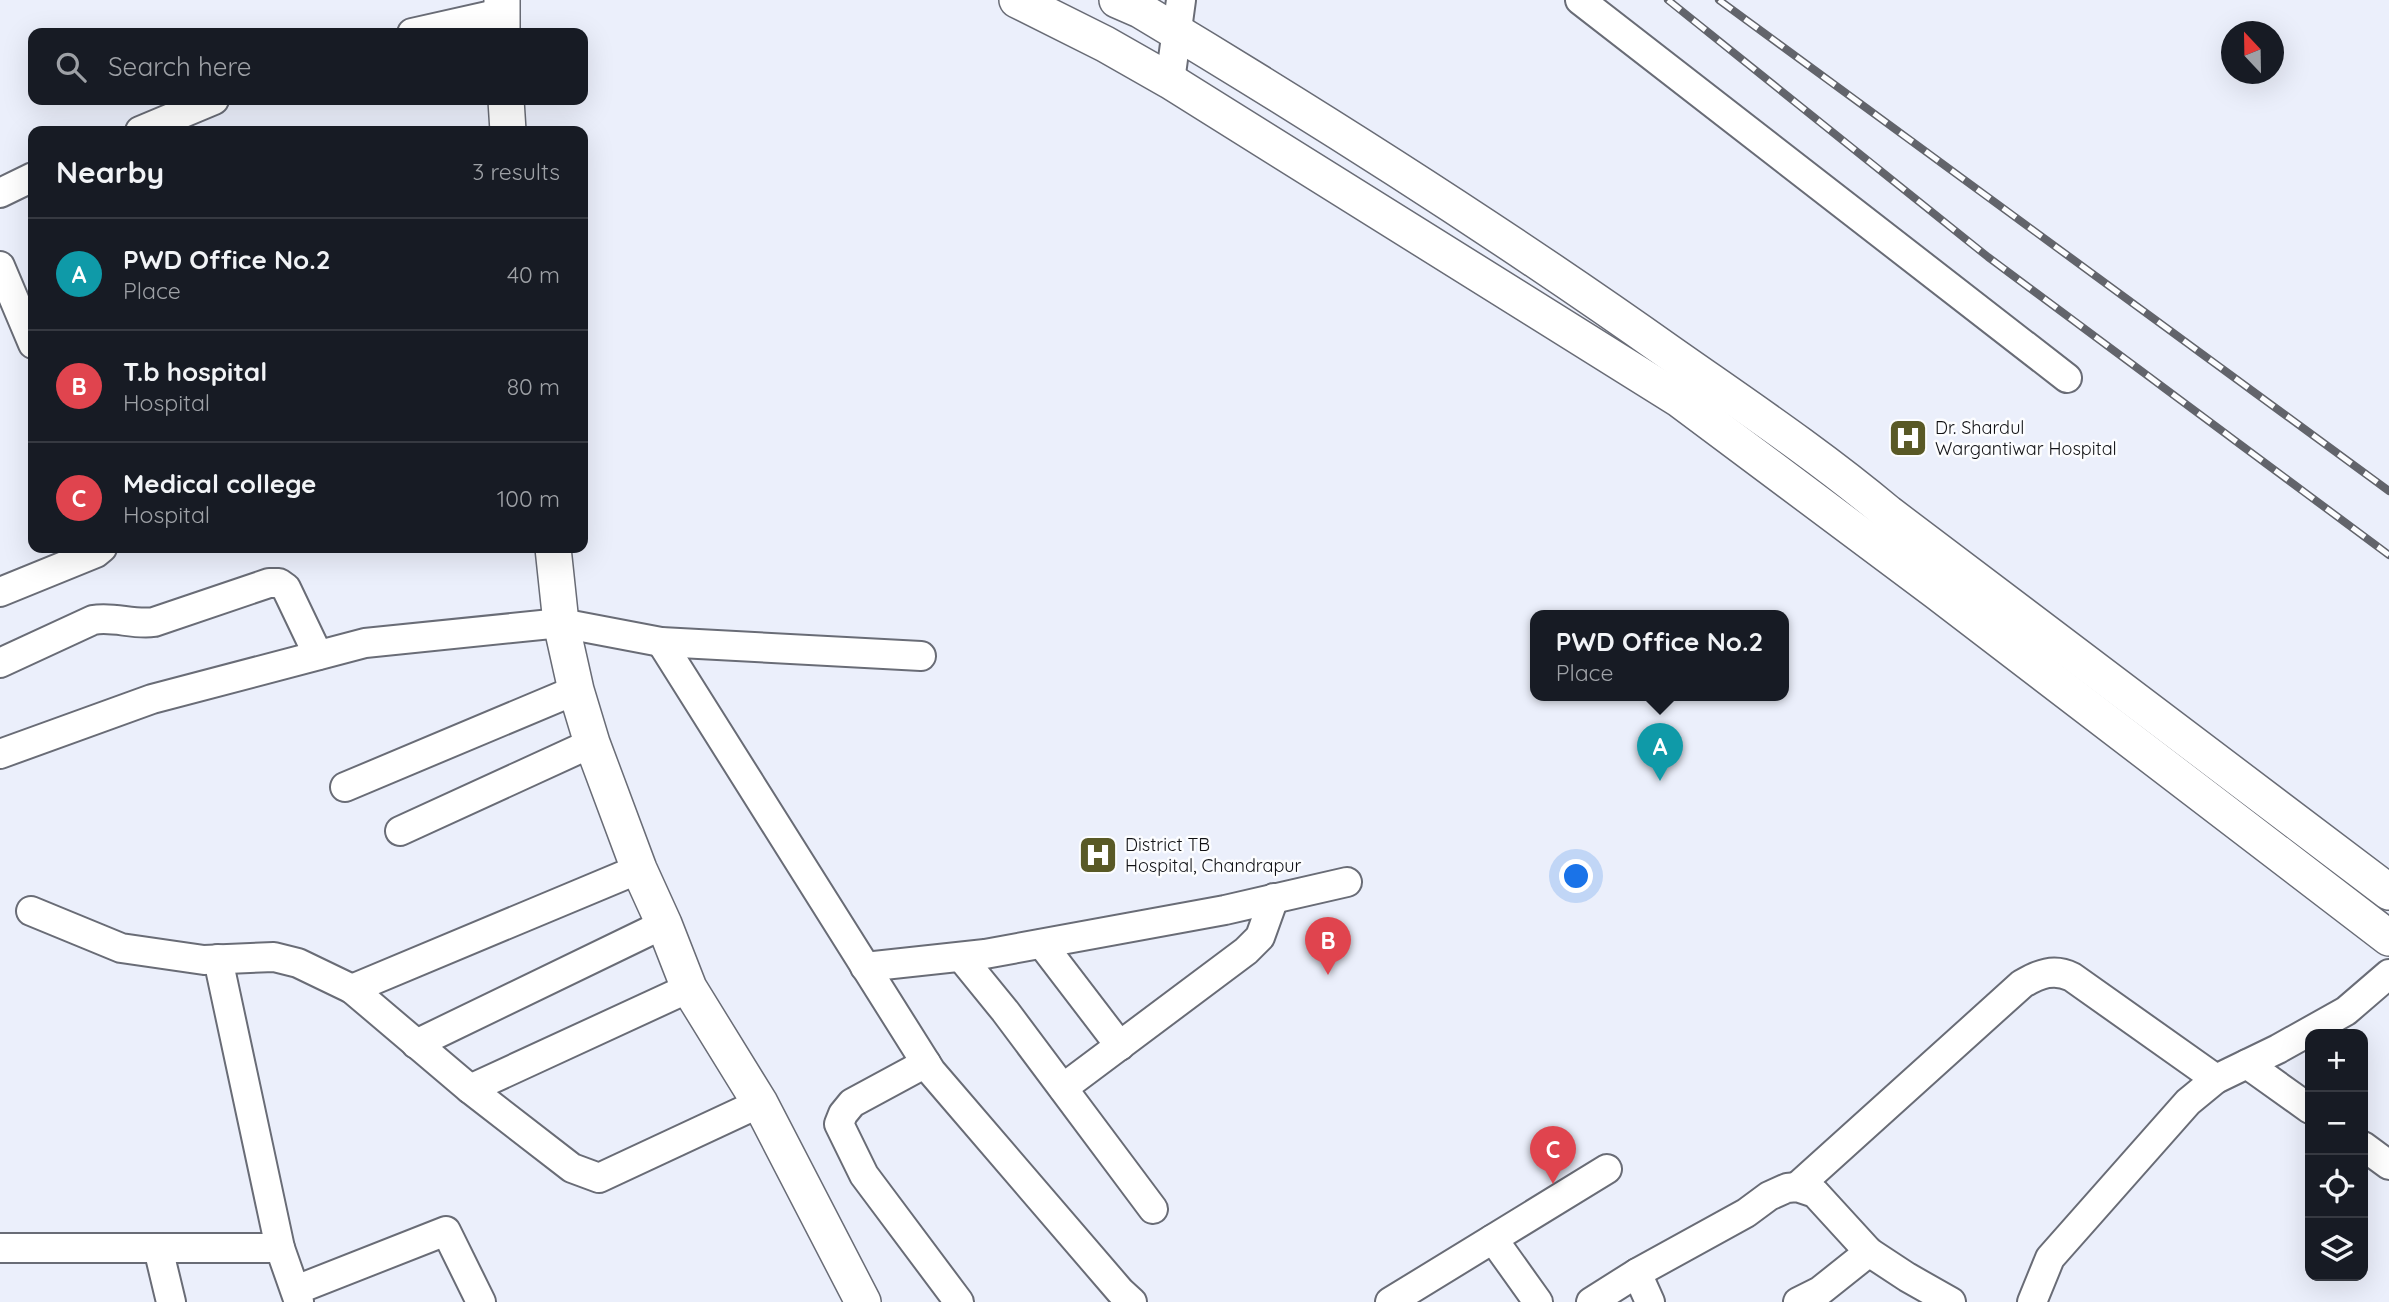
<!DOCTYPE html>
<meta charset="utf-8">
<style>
body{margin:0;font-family:Quicksand,sans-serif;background:#20242c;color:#f1f3f6}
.controls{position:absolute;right:21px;bottom:21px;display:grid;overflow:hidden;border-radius:14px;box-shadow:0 7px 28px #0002}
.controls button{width:63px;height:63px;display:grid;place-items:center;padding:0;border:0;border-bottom:2px solid #363941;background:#171b24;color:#f1f3f6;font:35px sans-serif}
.compass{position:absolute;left:2221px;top:21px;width:63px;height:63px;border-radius:50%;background:#171b24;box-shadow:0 7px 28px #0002;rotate:338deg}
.you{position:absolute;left:1577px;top:877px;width:24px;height:24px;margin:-18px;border:5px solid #fff;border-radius:50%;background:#1a73e8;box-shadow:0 0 0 10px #1a73e833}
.badge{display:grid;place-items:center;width:46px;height:46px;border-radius:50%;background:#adae98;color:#fff;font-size:23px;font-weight:700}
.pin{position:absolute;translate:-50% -58px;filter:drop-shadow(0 2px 4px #0008)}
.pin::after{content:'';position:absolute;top:37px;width:24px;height:21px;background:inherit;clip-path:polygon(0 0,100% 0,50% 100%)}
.popup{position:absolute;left:1530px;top:610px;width:259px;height:91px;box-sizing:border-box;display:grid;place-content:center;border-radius:14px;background:#171b24;filter:drop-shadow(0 2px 5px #0005);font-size:23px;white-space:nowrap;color:#9ea1a6}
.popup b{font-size:26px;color:#f1f3f6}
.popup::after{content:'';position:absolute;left:50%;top:100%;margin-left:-14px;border:14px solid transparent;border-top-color:#171b24}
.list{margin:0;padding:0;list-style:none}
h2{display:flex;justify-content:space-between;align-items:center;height:91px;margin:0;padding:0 28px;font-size:30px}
h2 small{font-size:23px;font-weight:400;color:#9ea1a6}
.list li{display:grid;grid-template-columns:46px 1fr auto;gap:21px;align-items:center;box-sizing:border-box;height:112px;padding:0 28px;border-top:2px solid #363941}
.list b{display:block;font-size:26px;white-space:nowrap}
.list p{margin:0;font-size:23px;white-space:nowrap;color:#9ea1a6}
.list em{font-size:23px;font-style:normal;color:#9ea1a6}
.icon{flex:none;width:38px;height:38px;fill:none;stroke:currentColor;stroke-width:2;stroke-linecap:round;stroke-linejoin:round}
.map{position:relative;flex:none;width:2389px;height:1302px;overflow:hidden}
.search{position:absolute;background:#171b24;box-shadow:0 7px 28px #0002;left:28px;top:28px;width:560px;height:77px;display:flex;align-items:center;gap:18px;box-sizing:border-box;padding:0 24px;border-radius:14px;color:#9ea1a6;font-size:26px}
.panel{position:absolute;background:#171b24;box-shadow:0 7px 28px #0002;left:28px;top:126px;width:560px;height:427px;border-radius:14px}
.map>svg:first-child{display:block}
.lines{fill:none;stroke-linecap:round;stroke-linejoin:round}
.minor-casing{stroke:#696c76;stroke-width:32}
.major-casing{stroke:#696c76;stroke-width:38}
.minor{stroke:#fff;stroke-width:28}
.major{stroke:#fff;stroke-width:35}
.rail-casing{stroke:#62646b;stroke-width:8}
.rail{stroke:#fcfdff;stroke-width:5;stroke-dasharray:16;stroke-linecap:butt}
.labels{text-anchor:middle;stroke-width:5;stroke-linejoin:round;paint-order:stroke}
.poi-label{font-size:18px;fill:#111216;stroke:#fcfdff;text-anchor:start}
</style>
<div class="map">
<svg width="2389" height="1302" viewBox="0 0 2389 1302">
<rect width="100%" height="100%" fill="#ebeffb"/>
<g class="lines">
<g class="minor-casing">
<g id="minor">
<path d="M1580,0L2067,378"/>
<path d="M412,33L501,13"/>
<path d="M1170,81L1181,0"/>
<path d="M140,131L214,100"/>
<path d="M0,193L33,177"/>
<path d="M0,266L33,344"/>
<path d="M0,592L96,553L102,548"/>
<path d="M661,642L931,1071L1120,1291L1132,1302"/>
<path d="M0,663L93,620C113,616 133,625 154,622L269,583H279L286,588L318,655"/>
<path d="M0,754L152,699L365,643L561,623L661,642L921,656"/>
<path d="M345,787L576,690"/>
<path d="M400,831L592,743"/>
<path d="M31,911L121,948L204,960L274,957L298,963L352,989L470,1089L572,1168L599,1178L760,1103"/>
<path d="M1042,944L1120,1046"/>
<path d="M961,957L1005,1011L1153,1209"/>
<path d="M218,959L280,1248"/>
<path d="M865,967L985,954L1225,910L1347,882"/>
<path d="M352,989L639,869"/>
<path d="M416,1044L664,924"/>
<path d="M926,1063L852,1103L843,1114L839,1124L864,1175L959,1302"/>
<path d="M2247,1064L2310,1109"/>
<path d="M1063,1088L1246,951L1260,937L1274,898"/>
<path d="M470,1089L689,988"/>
<path d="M2363,1146L2389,1165"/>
<path d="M1797,1187L2022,984C2039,974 2054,968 2072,977L2216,1079"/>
<path d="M1493,1239L1538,1302"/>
<path d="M0,1248H280L299,1302"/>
<path d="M158,1248L171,1302"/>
<path d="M1637,1273L1650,1302"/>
<path d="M296,1290L446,1231L481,1302"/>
<path d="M1390,1302L1607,1169"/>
<path d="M1591,1302L1637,1273L1746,1213L1769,1196L1787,1188L1797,1187L1815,1193L1869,1252L1907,1277L1951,1302"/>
<path d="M1798,1302L1820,1291L1869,1252"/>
<path d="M2032,1302L2050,1258L2188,1102L2216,1079L2278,1049L2346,1011L2389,974"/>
</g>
</g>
<g class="major-casing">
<g id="major">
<path d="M1017,0L1105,44L1170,81L1680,400L1937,592L2389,938"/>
<path d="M1117,0L1140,10C1320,118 1498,231 1670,353C1744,405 1819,455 1888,513L2389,892"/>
<path d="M502,33V0"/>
<path d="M506,100L508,131"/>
<path d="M553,548L561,623L576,690L592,743L639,869L664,924L689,988L760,1103L863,1302"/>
</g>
</g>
<use href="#minor" class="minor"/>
<use href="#major" class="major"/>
<g class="rail-casing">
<g id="rail">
<path d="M1668,0L1988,257L2389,555"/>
<path d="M1719,0L2389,491"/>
</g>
</g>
<use href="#rail" class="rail"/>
</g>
<defs>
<g id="hospital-square" transform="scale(2.0125)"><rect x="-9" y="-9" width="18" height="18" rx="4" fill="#595926" stroke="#fcfdff"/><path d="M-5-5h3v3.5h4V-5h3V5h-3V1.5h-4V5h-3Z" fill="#fff"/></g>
</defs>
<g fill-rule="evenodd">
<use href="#hospital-square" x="1908" y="438"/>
<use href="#hospital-square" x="1098" y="855"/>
</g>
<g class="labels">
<g class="poi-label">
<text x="1935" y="434">Dr. Shardul<tspan x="1935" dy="21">Wargantiwar Hospital</tspan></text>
<text x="1125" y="851">District TB<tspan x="1125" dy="21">Hospital, Chandrapur</tspan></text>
</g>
</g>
</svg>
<div class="controls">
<button>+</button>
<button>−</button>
<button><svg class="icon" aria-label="locate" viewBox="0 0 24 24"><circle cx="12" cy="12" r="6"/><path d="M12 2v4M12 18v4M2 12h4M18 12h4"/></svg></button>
<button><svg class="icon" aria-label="layers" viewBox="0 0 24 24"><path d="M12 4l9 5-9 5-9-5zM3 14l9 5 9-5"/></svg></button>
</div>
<svg class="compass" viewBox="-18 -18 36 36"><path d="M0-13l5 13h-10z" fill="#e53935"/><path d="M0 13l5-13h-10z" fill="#9ea1a6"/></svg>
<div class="you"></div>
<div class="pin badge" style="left:1660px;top:781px;background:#0f9aa8">A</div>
<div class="popup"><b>PWD Office No.2</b>Place</div>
<div class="pin badge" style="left:1328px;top:975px;background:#e0444e">B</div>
<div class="pin badge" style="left:1553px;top:1184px;background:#e0444e">C</div>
<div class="search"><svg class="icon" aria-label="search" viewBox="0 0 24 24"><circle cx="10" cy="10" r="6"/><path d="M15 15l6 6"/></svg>Search here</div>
<section class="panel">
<h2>Nearby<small>3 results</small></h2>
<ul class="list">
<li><span class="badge" style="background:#0f9aa8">A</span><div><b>PWD Office No.2</b><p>Place</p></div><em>40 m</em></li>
<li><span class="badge" style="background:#e0444e">B</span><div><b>T.b hospital</b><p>Hospital</p></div><em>80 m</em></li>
<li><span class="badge" style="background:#e0444e">C</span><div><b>Medical college</b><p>Hospital</p></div><em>100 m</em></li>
</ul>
</section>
</div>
